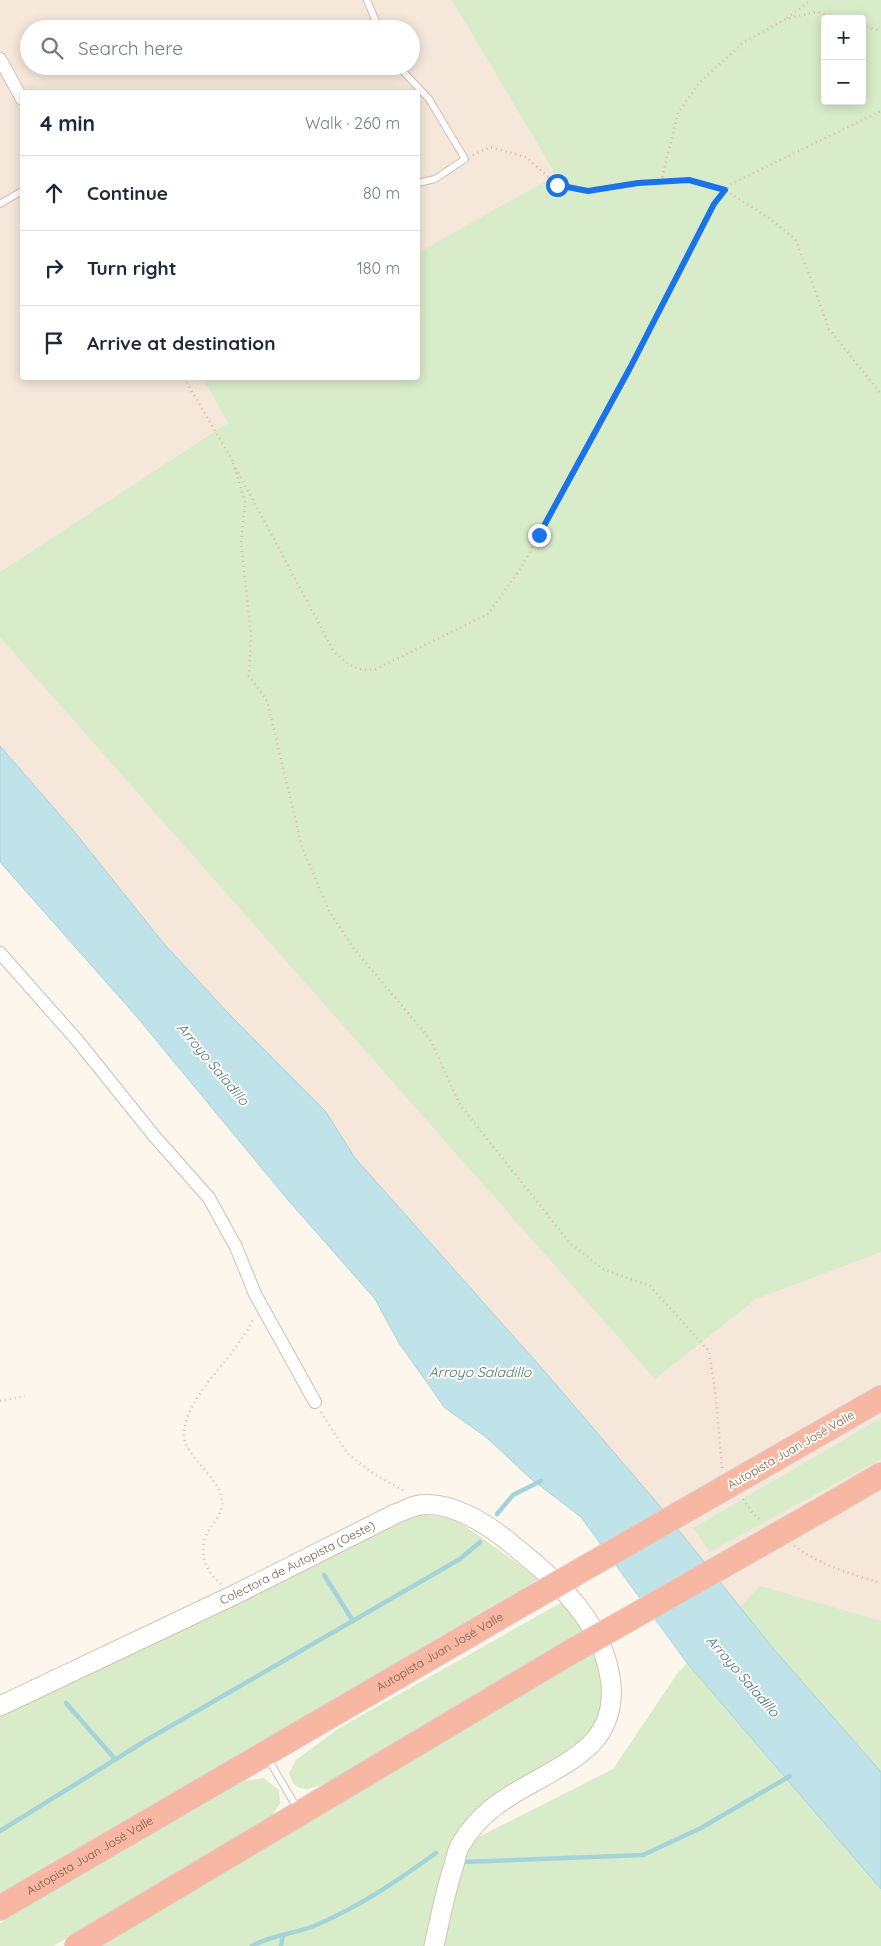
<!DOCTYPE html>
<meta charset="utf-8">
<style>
body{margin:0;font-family:Quicksand,sans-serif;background:#f2f2f3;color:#1f2937}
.controls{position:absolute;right:15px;top:15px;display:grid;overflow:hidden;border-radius:5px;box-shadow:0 2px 12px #0003}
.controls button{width:45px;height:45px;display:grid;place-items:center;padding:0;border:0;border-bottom:1px solid #e0e1e3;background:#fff;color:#1f2937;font:25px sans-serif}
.stop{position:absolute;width:15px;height:15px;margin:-11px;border:4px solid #1a73e8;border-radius:50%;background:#fff}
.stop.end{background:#1a73e8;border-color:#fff;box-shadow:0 1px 5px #0008}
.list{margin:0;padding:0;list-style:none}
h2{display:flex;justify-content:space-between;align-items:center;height:65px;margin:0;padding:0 20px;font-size:21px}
h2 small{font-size:16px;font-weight:400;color:#747a83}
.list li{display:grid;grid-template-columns:32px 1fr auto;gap:15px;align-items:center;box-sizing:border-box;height:75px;padding:0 20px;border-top:1px solid #e0e1e3}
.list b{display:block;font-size:19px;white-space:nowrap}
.list em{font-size:16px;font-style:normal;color:#747a83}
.icon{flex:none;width:28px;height:28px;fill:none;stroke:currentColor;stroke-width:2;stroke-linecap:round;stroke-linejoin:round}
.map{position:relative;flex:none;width:881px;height:1946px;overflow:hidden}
.search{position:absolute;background:#fff;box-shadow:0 2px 12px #0003;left:20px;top:20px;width:400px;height:55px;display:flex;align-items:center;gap:12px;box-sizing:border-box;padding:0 18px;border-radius:28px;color:#747a83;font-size:19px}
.panel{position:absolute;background:#fff;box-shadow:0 2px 12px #0003;left:20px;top:90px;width:400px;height:290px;border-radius:5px}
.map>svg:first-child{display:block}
.residential{fill:#f5e8da;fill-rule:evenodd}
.green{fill:#d8ecc9;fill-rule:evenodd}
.water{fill:#bfe3e8;stroke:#a5d3da}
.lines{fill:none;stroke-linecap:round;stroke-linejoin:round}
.stream{stroke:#a5d3da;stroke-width:4.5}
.lane-casing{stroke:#d1beb0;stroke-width:8}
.street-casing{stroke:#d1beb0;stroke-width:14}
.secondary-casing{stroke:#d6c0b0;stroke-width:21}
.highway-casing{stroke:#dad1cd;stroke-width:26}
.path{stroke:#d9b8a5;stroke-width:2.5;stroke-dasharray:1 4;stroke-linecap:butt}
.lane{stroke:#fff;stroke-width:6}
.street{stroke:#fff;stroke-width:12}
.secondary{stroke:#fff;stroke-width:19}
.highway{stroke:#f7b7a3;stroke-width:24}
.highway-bridge-casing{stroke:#dad1cd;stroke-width:26;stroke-linecap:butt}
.highway-bridge{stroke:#f7b7a3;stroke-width:24}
.route{stroke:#1a73e8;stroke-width:6}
.labels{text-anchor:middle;stroke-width:4;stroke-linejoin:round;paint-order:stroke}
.street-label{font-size:12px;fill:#7a5c4d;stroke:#fffaf3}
.water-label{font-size:14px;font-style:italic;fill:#437c86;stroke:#fffaf3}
</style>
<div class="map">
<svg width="881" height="1946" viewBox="0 0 881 1946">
<rect width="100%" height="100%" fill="#fdf6ec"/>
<path class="residential" d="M0,0H881V1835L0,810ZM825,19H862V101H825ZM29,29H411V66H29ZM22,92H418V378H22Z"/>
<g class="green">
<path d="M452,0H881V1252L756,1299L655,1379L0,637V572L228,423L203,378H418V253L556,175ZM825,19H862V101H825Z"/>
<path d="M881,1418V1459L710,1552L693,1528Z"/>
<path d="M419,1515C434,1515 446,1517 461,1523L539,1579L0,1896V1716L246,1598L397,1523Z"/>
<path d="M760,1586L881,1621V1772L771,1646L740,1607Z"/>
<path d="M562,1602L568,1609L584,1632L390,1751C383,1753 377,1754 371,1757C354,1765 318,1794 300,1788C293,1786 291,1779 289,1773L296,1760L339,1728Z"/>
<path d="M594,1653C599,1668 607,1701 600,1715C595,1726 586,1735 579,1744L472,1815L451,1842L447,1853L613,1769L677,1674L687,1663L881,1889V1946H98Z"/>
<path d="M264,1778L279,1790L280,1803L268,1823L53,1946H0V1923L244,1781Z"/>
</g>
<path class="water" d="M0,746L73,830L165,945L228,1013L326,1112L355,1158L546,1373L658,1504L771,1646L881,1772V1889L687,1663L581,1517L530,1478L486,1437L445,1408L399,1343L375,1299L288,1200L137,1017L0,862Z"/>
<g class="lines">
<g class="stream">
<path d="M497,1514L513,1495L541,1481"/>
<path d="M324,1575L353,1621"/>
<path d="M66,1703L115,1759"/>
<path d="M0,1831L150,1738L460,1559L480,1542"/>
<path d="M462,1862L643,1855L701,1828L790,1776"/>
<path d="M252,1946C271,1935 294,1934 314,1926C359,1907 397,1881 436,1853"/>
<path d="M281,1946L283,1935"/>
</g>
<g class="lane-casing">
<g id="lane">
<path d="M367,0L379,29"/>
<path d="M398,66L429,99L465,159L435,179L418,183"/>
<path d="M0,204L22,191"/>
<path d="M267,1757L297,1808"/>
</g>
</g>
<g class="street-casing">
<g id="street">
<path d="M0,59L22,99"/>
<path d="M0,953L77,1040L155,1137L209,1198L236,1247L255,1294L315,1402"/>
</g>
</g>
<g class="secondary-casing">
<g id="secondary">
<path id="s1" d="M0,1706L236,1594L395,1514C403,1511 412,1506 420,1505C450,1501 486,1523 509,1542C555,1579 605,1621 611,1685C613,1708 606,1730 589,1746C548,1783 492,1791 461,1844C457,1850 456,1858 454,1865C445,1892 440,1919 434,1946"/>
</g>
</g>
<g class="highway-casing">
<g id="highway">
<path d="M794,1448L881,1398"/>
<path d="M835,1502L881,1475"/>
<path id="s2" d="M0,1908L524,1603"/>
<path d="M77,1946L564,1656"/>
</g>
</g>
<g class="path">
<path d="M787,18L811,0"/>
<path d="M862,25L881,31"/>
<path d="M473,155L490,147L526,157L557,185L588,191L637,183L689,180L725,190L766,216L795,239L809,274L829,329L881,394"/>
<path d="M661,182L678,113L699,83L744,42L786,19L816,12L840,19"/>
<path d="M184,378L234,463"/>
<path d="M233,463L245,502L241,543L251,635L249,676L267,701L302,847L329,911L354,949L430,1039L460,1105L570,1243L603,1269L650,1286L709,1351L716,1398L722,1468"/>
<path d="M236,468L334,652C349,665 356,672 376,669L488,614L521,568L630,368L714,204L731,184L881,111"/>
<path d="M0,1401L25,1396"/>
<path d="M321,1412L347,1453L371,1472L406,1492"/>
<path d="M743,1499L753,1514L762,1521"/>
<path d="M794,1546C819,1564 852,1575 881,1583"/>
<path d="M221,1584C204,1571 197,1549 209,1530C215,1521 224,1511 222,1499C219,1478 184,1455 184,1435C184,1401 225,1366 242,1338C246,1332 251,1325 253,1318"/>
</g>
<use href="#lane" class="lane"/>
<use href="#street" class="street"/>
<use href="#secondary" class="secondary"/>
<use href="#highway" class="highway"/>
<g class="highway-bridge-casing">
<g id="highway-bridge">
<path d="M524,1603L794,1448"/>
<path d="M564,1656L835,1502"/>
</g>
</g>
<use href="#highway-bridge" class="highway-bridge"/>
</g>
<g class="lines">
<path class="route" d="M539,535L630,368L714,204L725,190L689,180L638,183L588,191L557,185"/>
</g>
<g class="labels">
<g class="street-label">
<text transform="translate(791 1450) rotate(-30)" y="4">Autopista Juan José Valle</text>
<text dy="4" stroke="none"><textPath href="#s1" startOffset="330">Colectora de Autopista (Oeste)</textPath></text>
<text dy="4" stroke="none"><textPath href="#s2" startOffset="509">Autopista Juan José Valle</textPath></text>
<text dy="4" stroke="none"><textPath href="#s2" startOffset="104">Autopista Juan José Valle</textPath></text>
</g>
<g class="water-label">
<text transform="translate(213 1064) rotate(50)" y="5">Arroyo Saladillo</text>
<text x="480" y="1377">Arroyo Saladillo</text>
<text transform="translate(743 1676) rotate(49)" y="5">Arroyo Saladillo</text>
</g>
</g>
</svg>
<div class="controls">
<button>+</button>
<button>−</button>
</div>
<div class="stop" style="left:557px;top:185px"></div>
<div class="stop end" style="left:539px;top:535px"></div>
<div class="search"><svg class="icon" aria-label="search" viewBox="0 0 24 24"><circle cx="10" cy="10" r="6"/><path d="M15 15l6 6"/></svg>Search here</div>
<section class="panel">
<h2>4 min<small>Walk · 260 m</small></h2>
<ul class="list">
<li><svg class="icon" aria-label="ahead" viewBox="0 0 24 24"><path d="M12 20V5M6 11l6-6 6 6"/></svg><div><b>Continue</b></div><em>80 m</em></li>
<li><svg class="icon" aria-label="right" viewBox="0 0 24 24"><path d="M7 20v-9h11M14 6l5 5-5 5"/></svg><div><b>Turn right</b></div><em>180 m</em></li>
<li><svg class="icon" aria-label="arrive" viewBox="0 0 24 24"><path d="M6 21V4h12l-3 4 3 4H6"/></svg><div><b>Arrive at destination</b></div></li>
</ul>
</section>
</div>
